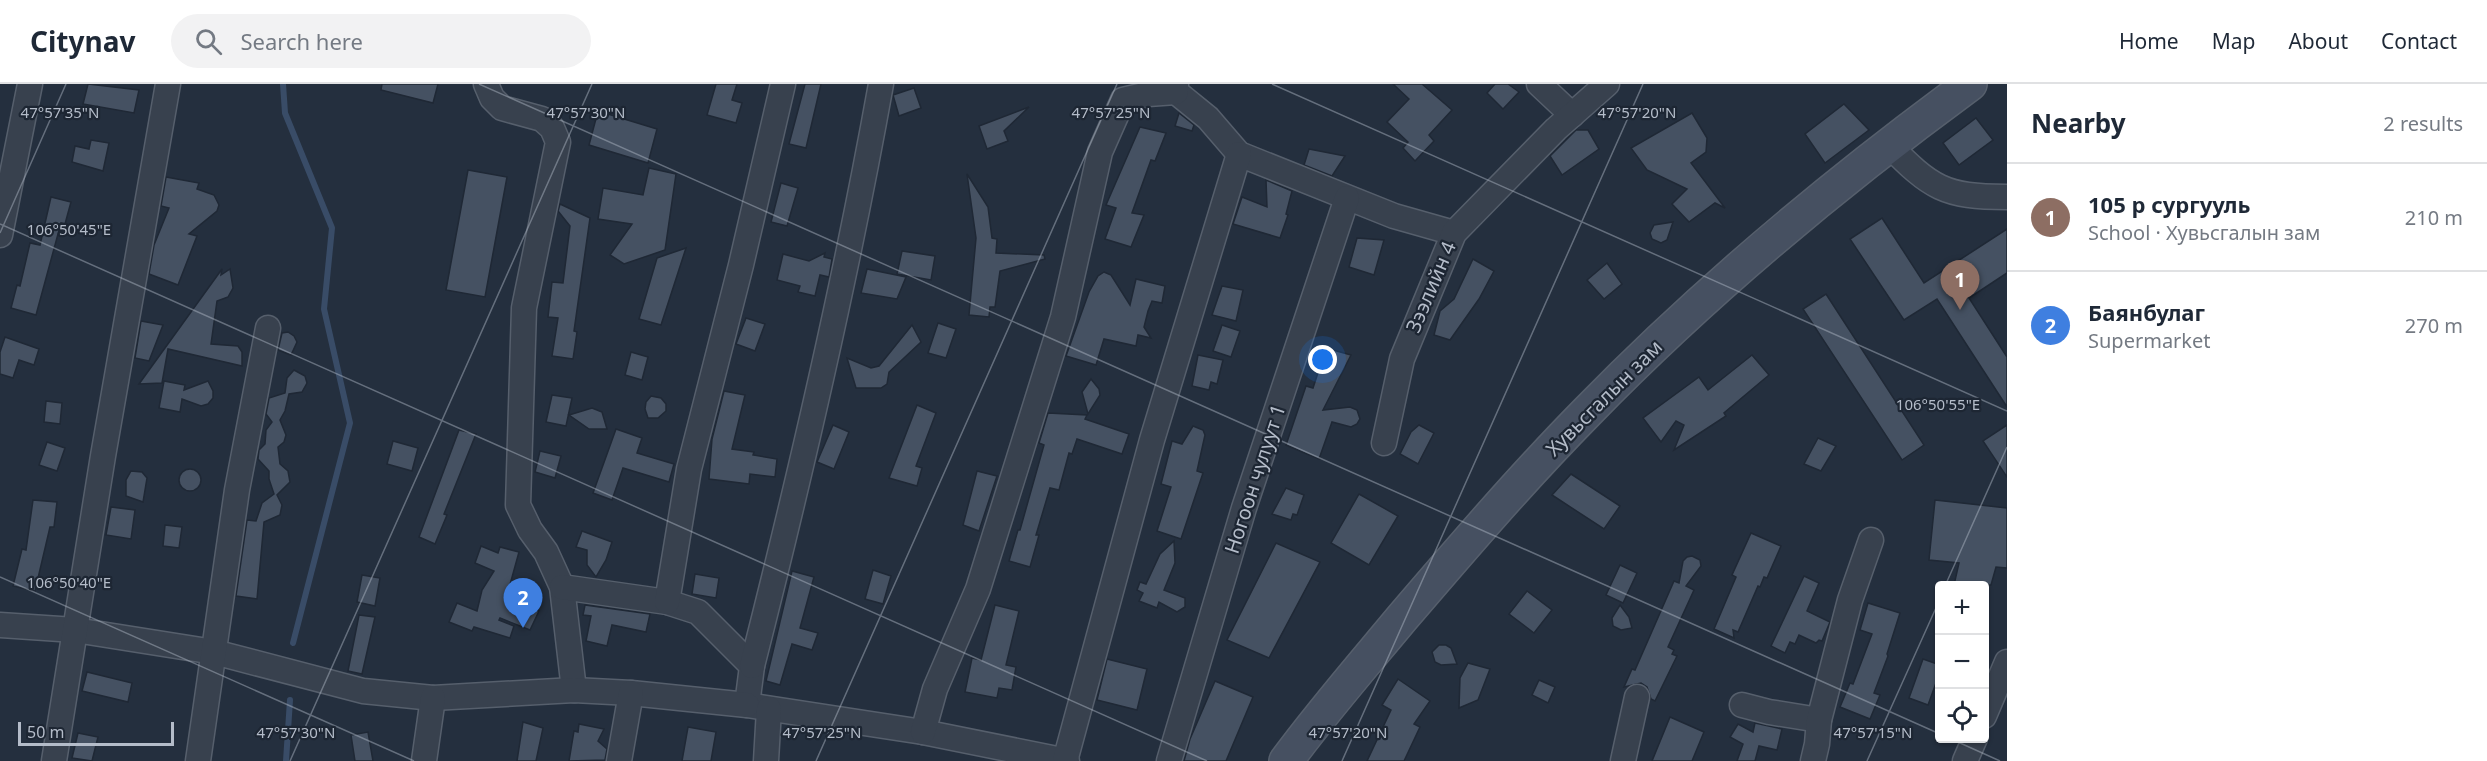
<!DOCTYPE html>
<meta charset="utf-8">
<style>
body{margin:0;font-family:"Noto Sans",sans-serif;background:#f2f2f3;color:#1f2937}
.controls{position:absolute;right:18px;bottom:18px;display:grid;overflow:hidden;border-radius:6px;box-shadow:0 2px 4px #0004}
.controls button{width:54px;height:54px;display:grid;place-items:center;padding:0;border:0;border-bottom:2px solid #e0e1e3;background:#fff;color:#1f2937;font:30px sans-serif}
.scale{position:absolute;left:18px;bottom:15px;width:156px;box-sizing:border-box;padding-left:6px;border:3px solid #b4bcc9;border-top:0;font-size:16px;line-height:21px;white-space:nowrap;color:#b4bcc9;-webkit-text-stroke:4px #1d2633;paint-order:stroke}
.you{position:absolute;left:1323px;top:276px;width:21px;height:21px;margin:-15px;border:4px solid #fff;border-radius:50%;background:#1a73e8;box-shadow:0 0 0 9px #1a73e833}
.badge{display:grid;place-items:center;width:39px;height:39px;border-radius:50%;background:#1a73e8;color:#fff;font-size:20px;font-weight:700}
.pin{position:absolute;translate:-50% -50px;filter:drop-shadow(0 2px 3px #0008)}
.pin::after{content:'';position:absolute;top:32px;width:21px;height:18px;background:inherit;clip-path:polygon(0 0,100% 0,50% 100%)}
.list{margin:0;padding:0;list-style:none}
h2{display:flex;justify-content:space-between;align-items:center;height:78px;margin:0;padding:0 24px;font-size:26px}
h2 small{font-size:20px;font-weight:400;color:#747a83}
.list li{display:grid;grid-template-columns:39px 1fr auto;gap:18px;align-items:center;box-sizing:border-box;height:108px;padding:0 24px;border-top:2px solid #e0e1e3}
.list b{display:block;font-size:22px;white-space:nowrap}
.list p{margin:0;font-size:20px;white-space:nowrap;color:#747a83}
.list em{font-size:20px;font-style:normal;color:#747a83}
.icon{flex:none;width:33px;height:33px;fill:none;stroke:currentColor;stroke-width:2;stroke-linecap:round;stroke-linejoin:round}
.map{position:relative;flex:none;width:2007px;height:677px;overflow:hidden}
header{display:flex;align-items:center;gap:36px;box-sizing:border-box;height:84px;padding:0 30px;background:#fff;border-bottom:2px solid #e0e1e3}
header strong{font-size:28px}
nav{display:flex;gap:33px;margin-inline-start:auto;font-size:21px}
.search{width:420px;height:54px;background:#f2f2f3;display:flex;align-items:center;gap:15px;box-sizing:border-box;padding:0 21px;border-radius:33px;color:#747a83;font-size:22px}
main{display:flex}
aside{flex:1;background:#fff}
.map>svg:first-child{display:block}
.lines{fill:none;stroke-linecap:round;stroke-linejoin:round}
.stream{stroke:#394c67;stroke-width:6}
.building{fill:#455162;stroke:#1f2835;stroke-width:1.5}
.minor-casing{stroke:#565f6c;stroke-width:27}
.secondary-casing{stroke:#565f6c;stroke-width:36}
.minor{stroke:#38414e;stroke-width:24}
.secondary{stroke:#465061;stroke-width:33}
.ticks{fill:none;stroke:#b4bcc9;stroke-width:1.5;stroke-opacity:0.45}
.labels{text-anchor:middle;stroke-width:4.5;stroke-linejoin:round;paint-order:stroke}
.street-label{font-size:20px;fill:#b4bcc9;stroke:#1d2633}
.ticks-label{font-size:15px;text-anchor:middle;fill:#b4bcc9;stroke:#1d2633;stroke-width:4.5;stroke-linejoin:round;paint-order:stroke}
</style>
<header>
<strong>Citynav</strong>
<div class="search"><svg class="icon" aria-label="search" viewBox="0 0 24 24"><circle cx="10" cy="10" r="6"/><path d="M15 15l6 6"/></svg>Search here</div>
<nav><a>Home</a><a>Map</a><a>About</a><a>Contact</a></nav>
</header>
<main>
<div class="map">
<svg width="2007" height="677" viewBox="0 0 2007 677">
<rect width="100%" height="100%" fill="#242f3e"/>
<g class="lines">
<g class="stream">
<path d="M283,0L285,29L332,144L324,225L350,339L293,559"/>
<path d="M286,677L290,616"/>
</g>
</g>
<g class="building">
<path d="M88,0L139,6L134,29L83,20Z"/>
<path d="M382,0H438L433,19L381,6Z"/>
<path d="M716,0H737L732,16L742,19L736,39L707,31Z"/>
<path d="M805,0H821L806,64L789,60Z"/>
<path d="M1393,0H1422L1452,26L1429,51L1434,57L1415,77L1403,64L1408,58L1387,38L1409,15Z"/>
<path d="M1495,0H1508L1519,8L1503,25L1487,9Z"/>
<path d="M914,4L921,24L899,32L893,11Z"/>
<path d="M1844,20L1869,46L1825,79L1805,50Z"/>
<path d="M1029,23L1004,47L1008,57L987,65L979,42Z"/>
<path d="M598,27L657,45L648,79L589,61Z"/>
<path d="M1179,29L1194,41L1192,47L1175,42Z"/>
<path d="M1692,29L1707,54L1706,68L1691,79L1725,124L1715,119L1689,138L1672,120L1687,105L1647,86L1631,64Z"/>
<path d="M1976,34L1993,56L1959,81L1943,59Z"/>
<path d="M1140,43L1166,49L1155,77L1151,76L1132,129L1144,131L1131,163L1105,155L1116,124L1106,121Z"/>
<path d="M1576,46H1588L1599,65L1562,91L1550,72Z"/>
<path d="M91,56L109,59L103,87L72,78L75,62L89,65Z"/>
<path d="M1309,65L1345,72L1332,92L1304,81Z"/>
<path d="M649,84L676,90L665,166L624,180L610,171L632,140L598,135L603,104L643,111Z"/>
<path d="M468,86L507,93L485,213L446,206Z"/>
<path d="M967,90L988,123L992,154L997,155L996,169L1044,171L1045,175L1000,187L995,223H990L989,233L969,231L976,154Z"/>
<path d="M166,93L199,99L197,105L214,111L219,121L217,127L189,150L197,152L178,201L149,190L154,161L169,124L161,122Z"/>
<path d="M1266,96L1292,107L1286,130L1288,131L1280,154L1233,140L1242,113L1267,123Z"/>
<path d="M781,99L798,104L787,142L771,138Z"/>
<path d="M51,113L71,118L65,140L61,139L36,231L11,224L17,201L20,202L30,159L40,161Z"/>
<path d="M560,120L590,134L574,247L577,248L573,275L552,272L558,234L548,233L552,198L563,199L570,142L558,127Z"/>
<path d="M1882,134L1924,199L2007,145V189L1969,214L2007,273V323L1937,215L1904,236L1850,155Z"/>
<path d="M1673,138L1667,156L1661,159L1652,155L1650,149L1654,141Z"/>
<path d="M1357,154L1384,156L1374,191L1349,183Z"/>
<path d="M686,164L661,241L639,235L657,174Z"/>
<path d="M902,167L935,172L931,196L897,190Z"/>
<path d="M825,169L824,173L832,175L829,193L820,191L815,212L798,208L800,202L777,196L783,170L809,177Z"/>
<path d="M1473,175L1494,187L1479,215L1450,256L1434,251L1440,227L1454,215Z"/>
<path d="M1607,179L1622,200L1604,215L1587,196Z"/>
<path d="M222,185L221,191L230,185L233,204L228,213L217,217L211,260L238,262L242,268V282L168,265L162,299L139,300Z"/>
<path d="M867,185L906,193L897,215L861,209Z"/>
<path d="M1104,188L1111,191L1130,221L1136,195L1165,202L1162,219L1152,217L1148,227L1144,243L1151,254L1138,251L1136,262L1104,255L1096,281L1066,272L1089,208L1098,192Z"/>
<path d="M1222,202L1243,206L1236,237L1212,231Z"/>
<path d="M1826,210L1924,361L1902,376L1803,225Z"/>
<path d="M746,234L765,240L755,267L736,260Z"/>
<path d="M141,237L163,241L149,277L135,274Z"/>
<path d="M938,239L956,245L946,274L928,269Z"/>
<path d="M912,241L921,258L889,288L887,300L881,304H856L847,274L871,284L879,282Z"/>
<path d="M1222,241L1240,247L1231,273L1213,267Z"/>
<path d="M288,248L294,252L297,258L291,271L278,266L282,249Z"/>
<path d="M5,253L39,265L34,281L19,276L13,294L0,290V268Z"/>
<path d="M1326,264L1351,271L1323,326L1350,323L1357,326L1360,335L1357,340L1351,343L1332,338L1319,375L1286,361L1306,302L1313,304Z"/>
<path d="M631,268L648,273L642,296L625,291Z"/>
<path d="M1198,271L1223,276L1217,300L1211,298L1209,306L1192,302Z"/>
<path d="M1752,271L1769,291L1724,329L1726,332L1674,366L1684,341L1676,337L1661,358L1643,334L1699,293L1708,306Z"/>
<path d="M294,286L305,292L307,299L302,308L289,310L285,327L280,336L286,351L284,358L278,363L280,380L288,387L290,398L277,411L282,421L280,431L264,438L257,515L236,512L247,436L256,437L262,419L274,410L269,395V387L258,375L259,366L265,360L266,346L272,338L266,330L269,314L285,309L287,294Z"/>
<path d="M1091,295L1099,305L1100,311L1088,330L1082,308Z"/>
<path d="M164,297L185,301L184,306L208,297L213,307V314L208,320L201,322L182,315L180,328L159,324Z"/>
<path d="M724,307L745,311L732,365L754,368L753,371L777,375L775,393L750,390L749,400L709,395L712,355Z"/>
<path d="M552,311L572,314L566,342L546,338Z"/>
<path d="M651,312L661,314L666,320V327L658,334H648L645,325L646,318Z"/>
<path d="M46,317L62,319L60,340L44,338Z"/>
<path d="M917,321L936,329L916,382L922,384L917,402L889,394Z"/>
<path d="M592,324L602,328L607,345H589L569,331Z"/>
<path d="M1048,329L1087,331L1085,335L1129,350L1122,370L1077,355L1072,370L1069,369L1059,406L1050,404L1036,451H1039L1030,483L1009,477L1018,446H1020L1044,361L1039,359Z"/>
<path d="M833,341L849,348L834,385L817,378Z"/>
<path d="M1419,341L1434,349L1418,380L1400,370L1411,348Z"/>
<path d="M2007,341V393L1983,357Z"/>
<path d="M1193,342L1203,346L1205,351L1197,387L1203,389L1181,455L1157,447L1171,403L1161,400L1172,357L1182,360Z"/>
<path d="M616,345L642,354L637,369L674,380L669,398L623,384L612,416L593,409Z"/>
<path d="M459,346L476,350L444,430L447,431L435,460L419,453Z"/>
<path d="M1818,354L1836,362L1821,387L1804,380Z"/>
<path d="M393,357L418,364L412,387L387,380Z"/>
<path d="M47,358L65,364L57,387L39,381Z"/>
<path d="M540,367L561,372L555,394L535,388Z"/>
<circle cx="190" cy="396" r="11"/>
<path d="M131,387L142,388L147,394L143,418L126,412V396Z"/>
<path d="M977,387L997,392L979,447L963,441Z"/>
<path d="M1571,390L1620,422L1604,445L1552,411Z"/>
<path d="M1286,404L1304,411L1297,431L1293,430L1291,436L1272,430Z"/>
<path d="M1359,410L1398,432L1369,481L1331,459Z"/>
<path d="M33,416L57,418L54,443H50L35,507L13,502L22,465L26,466Z"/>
<path d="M1935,416L2007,424V484L1996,483L1991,501H1954L1959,479L1929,476Z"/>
<path d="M111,423L135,426L131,455L106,451Z"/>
<path d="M165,441L182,443L179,464L163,462Z"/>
<path d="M582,447L612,458L606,476L596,493L587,481V466L576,463Z"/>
<path d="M1751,449L1781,462L1767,494L1764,493L1760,503L1758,502L1738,548L1733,546L1734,554L1714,545L1736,493L1732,491Z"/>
<path d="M1174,457L1175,479L1164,506L1185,514V523L1177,528L1159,518L1157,524L1139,517L1143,509L1137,506L1140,498L1146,500L1160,470Z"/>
<path d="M1276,459L1320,478L1269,574L1227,556Z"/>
<path d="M481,462L498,469L500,463L519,468L506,515L539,527L530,546L500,534L499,536L514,542L510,554L474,543L472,547L449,538L457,519L477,527L482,506L494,487L475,479Z"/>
<path d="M1692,472L1700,476L1701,482L1686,502L1694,506L1668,563L1674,566L1672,570L1677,572L1655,617L1651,615L1647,603L1641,599L1624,603L1632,585L1635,586L1674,497L1679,499L1683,477L1687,473Z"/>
<path d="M1620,481L1637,489L1623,519L1606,511Z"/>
<path d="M873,486L891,492L883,520L865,515Z"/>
<path d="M792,487L814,493L800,544L818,549L812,566L792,560L780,601L766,597Z"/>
<path d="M695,490L719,494L716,514L692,510Z"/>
<path d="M362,491L380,494L375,522L357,518Z"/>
<path d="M1804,492L1819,499L1807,527L1830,538L1822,557L1819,556L1816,559L1799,551L1795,560L1790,558L1785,569L1771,562Z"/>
<path d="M1527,507L1552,526L1534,549L1509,530Z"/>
<path d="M1868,519L1900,529L1887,570L1888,572L1874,609L1880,611L1870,635L1840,623L1850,599L1853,600L1872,550L1860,546Z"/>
<path d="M585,521L650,530L646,548L612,541L607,562L586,557L591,532L583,531Z"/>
<path d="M995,521L1019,527L1006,581L1016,583L1012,606L999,604L997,614L965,608L972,574L981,576Z"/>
<path d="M1620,521L1629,533L1632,544L1621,546L1613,542L1612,534Z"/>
<path d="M359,531L375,533L362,590L348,587Z"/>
<path d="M1439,561H1446L1451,564L1457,580L1441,581L1435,578L1432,568Z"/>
<path d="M1107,575L1147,585L1137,626L1097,616Z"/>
<path d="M1923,575L1940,581V588L1928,621L1909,614Z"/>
<path d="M1468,579L1490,585L1478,616L1459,624L1460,594Z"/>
<path d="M87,588L132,599L128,618L82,607Z"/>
<path d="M1398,595L1430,617L1414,640L1420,643L1404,677H1367L1391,626L1382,621Z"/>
<path d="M1539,596L1555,603L1548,619L1532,611Z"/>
<path d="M1215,597L1253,613L1226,677H1184L1190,655Z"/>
<path d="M1670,633L1704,648L1692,677H1652Z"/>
<path d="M523,638L543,644L536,677H517Z"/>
<path d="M1755,639L1782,645L1777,666L1759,662L1755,677H1737L1743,660L1730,653L1738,640L1753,648Z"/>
<path d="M579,640L604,645L598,657L607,665L605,676L569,677L574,647L578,648Z"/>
<path d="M688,643L716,648L711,677H682Z"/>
<path d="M368,648L373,677H355L351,651Z"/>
<path d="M78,649L98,653L92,677L72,674Z"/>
</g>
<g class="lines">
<g class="minor-casing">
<g id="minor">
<path d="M486,0L492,14L502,24L542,35L552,44L558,58L524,224L518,421L530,446L546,468L562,503L574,606"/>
<path d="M1176,0V8L1208,34L1239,70L1394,132L1454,149"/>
<path d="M1539,0L1572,31"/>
<path d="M1888,60C1931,104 1944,113 2007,113"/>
<path d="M0,151L30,0"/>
<path d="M1384,359L1402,275L1454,149L1556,45L1607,0"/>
<path d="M562,503L667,518L698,528L752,582L747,621L923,648L1067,677"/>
<path d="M667,518L689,385L741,181L783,0"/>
<path d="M0,541L75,546L214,568L363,607L433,614L574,606L631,609L747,621"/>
<path d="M752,582C801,389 846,196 881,0"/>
<path d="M1742,621L1769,628L1819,636"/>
<path d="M1984,632L2007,578"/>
<path d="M923,648L935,605L978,505L1063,233L1100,68L1123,16L1148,10L1176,8"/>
<path d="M54,677L103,372L168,0"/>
<path d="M198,677L237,406L268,244"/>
<path d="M424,677L433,614"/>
<path d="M619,677L631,609"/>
<path d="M766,677L769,625"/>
<path d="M1065,677L1152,356L1239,70"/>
<path d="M1169,677L1244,424L1347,114"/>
<path d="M1623,677L1637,613"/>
<path d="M1813,677L1817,660L1819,636L1850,516L1871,456"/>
<path d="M1965,677L1975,654"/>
</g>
</g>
<g class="secondary-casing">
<path id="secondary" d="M1286,677C1322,628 1363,581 1402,534C1462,464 1522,394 1587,328C1704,208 1835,99 1970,0"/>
</g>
<use href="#minor" class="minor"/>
<use href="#secondary" class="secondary"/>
</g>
<path class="ticks" d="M479,0L1940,650M1272,0L2007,327M0,140L1207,677M0,149L66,0M0,493L414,677M1945,502L2007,363M1949,654L2000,677M290,677L592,0M816,677L1117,0M1342,677L1643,0M1867,677L1940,515"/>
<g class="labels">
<g class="street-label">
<text transform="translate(1431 203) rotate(-67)" y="7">Зээлийн 4</text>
<text transform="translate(1604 314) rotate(-45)" y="7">Хувьсгалын зам</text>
<text transform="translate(1255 395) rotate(-72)" y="7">Ногоон чулуут 1</text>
</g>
</g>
<g class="ticks-label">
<text x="60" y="34">47°57'35"N</text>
<text x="586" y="34">47°57'30"N</text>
<text x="1111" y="34">47°57'25"N</text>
<text x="1637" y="34">47°57'20"N</text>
<text x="69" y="151">106°50'45"E</text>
<text x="1938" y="326">106°50'55"E</text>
<text x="69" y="504">106°50'40"E</text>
<text x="296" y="654">47°57'30"N</text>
<text x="822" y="654">47°57'25"N</text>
<text x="1348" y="654">47°57'20"N</text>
<text x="1873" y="654">47°57'15"N</text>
</g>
</svg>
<div class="controls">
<button>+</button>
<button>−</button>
<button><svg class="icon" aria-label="locate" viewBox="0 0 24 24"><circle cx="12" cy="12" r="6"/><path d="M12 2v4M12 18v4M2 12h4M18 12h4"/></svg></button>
</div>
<div class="scale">50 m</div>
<div class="you"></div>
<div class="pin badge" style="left:1960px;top:226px;background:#8d6e63">1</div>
<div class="pin badge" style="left:523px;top:544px;background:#3f7fe0">2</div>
</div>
<aside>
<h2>Nearby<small>2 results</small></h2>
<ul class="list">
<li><span class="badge" style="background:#8d6e63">1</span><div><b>105 р сургууль</b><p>School · Хувьсгалын зам</p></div><em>210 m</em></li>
<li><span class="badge" style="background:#3f7fe0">2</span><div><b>Баянбулаг</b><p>Supermarket</p></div><em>270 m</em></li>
</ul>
</aside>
</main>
